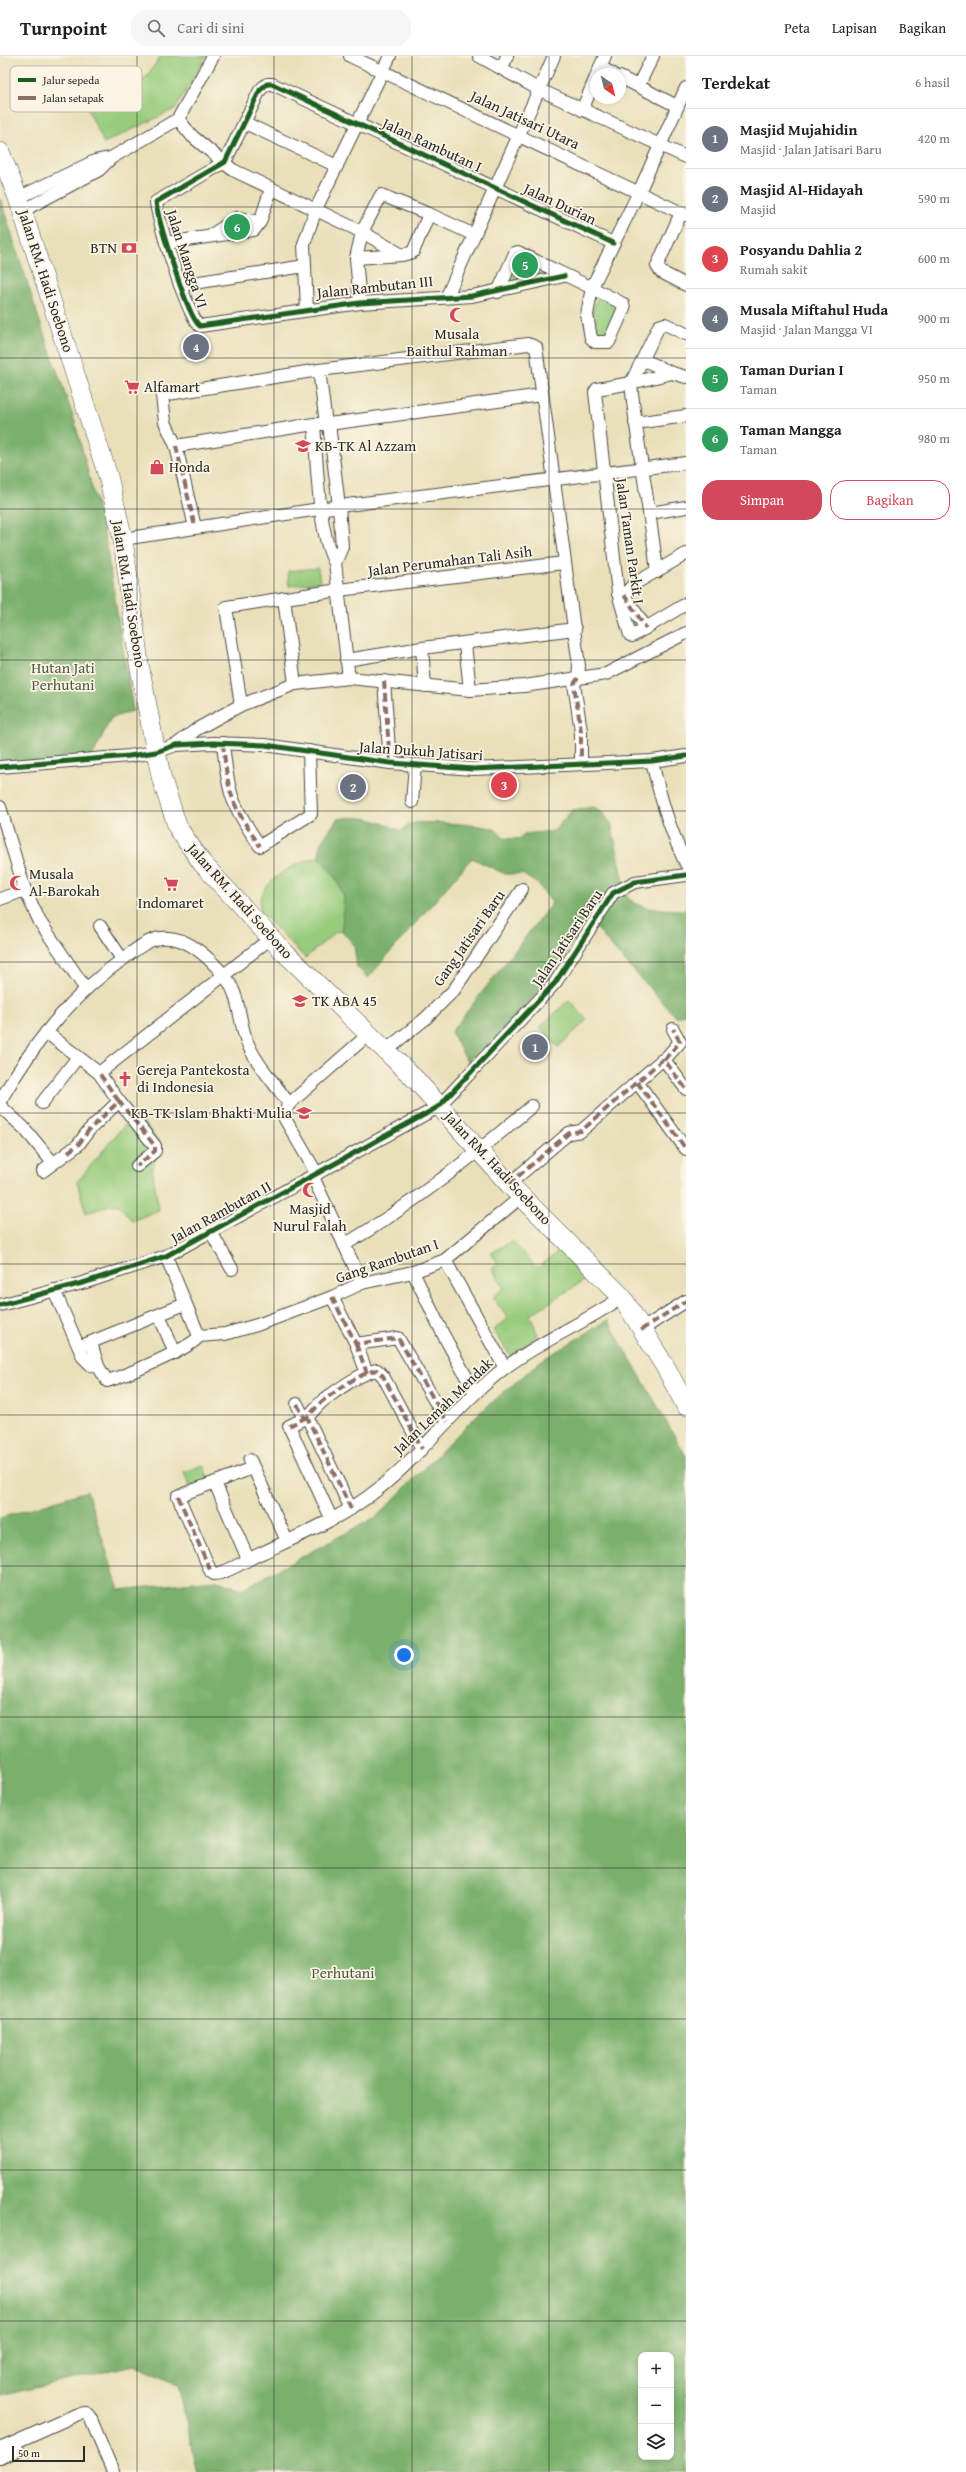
<!DOCTYPE html>
<html lang="id">
<meta charset="utf-8">
<style>
body{margin:0;font-family:"Gentium Book Plus",serif;background:#f6f6f6;color:#202124}
.controls{position:absolute;right:12px;bottom:12px;display:grid;overflow:hidden;border-radius:8px;box-shadow:0 2px 6px #0003}
.controls button{width:36px;height:36px;display:grid;place-items:center;padding:0;border:0;border-bottom:1px solid #e0e0e0;background:#fff;color:#202124;font:20px sans-serif}
.compass{position:absolute;left:590px;top:12px;width:36px;height:36px;border-radius:50%;background:#fff;box-shadow:0 2px 6px #0003;rotate:145deg}
.scale{position:absolute;left:12px;bottom:10px;width:73px;box-sizing:border-box;padding-left:4px;border:2px solid #2b2b2b;border-top:0;font-size:11px;line-height:14px;white-space:nowrap;color:#2b2b2b;-webkit-text-stroke:3px #fcf5e5;paint-order:stroke}
.you{position:absolute;left:404px;top:1599px;width:14px;height:14px;margin:-10px;border:3px solid #fff;border-radius:50%;background:#1a73e8;box-shadow:0 0 0 6px #1a73e833}
.badge{display:grid;place-items:center;width:26px;height:26px;border-radius:50%;background:#d1495b;color:#fff;font-size:13px;font-weight:700}
.pin{position:absolute;translate:-50% -50%;border:2px solid #fff;box-shadow:0 1px 4px #0006}
.list{margin:0;padding:0;list-style:none}
h2{display:flex;justify-content:space-between;align-items:center;height:52px;margin:0;padding:0 16px;font-size:17px}
h2 small{font-size:13px;font-weight:400;color:#757577}
.list li{display:grid;grid-template-columns:26px 1fr auto;gap:12px;align-items:center;box-sizing:border-box;height:60px;padding:0 16px;border-top:1px solid #e0e0e0}
.list b{display:block;font-size:15px;white-space:nowrap}
.list p{margin:0;font-size:13px;white-space:nowrap;color:#757577}
.list em{font-size:13px;font-style:normal;color:#757577}
.actions{display:flex;gap:8px;padding:12px 16px}
.actions a{flex:1;padding:9px 0;border:1px solid #d1495b;border-radius:16px;text-align:center;font-size:14px;color:#d1495b}
.actions .main{background:#d1495b;color:#fff}
.icon{flex:none;width:22px;height:22px;fill:none;stroke:currentColor;stroke-width:2;stroke-linecap:round;stroke-linejoin:round}
.map{position:relative;flex:none;width:686px;height:2416px;overflow:hidden}
header{display:flex;align-items:center;gap:24px;box-sizing:border-box;height:56px;padding:0 20px;background:#fff;border-bottom:1px solid #e0e0e0}
header strong{font-size:19px}
nav{display:flex;gap:22px;margin-inline-start:auto;font-size:14px}
.search{width:280px;height:36px;background:#f6f6f6;display:flex;align-items:center;gap:10px;box-sizing:border-box;padding:0 14px;border-radius:16px;color:#757577;font-size:15px}
main{display:flex}
aside{flex:1;background:#fff}
.map>svg:first-child{display:block}
.green{fill:#98cc7d;stroke:#627c54}
.forest{fill:#7ab06c;stroke:#526e4c;fill-rule:evenodd}
.lines{fill:none;stroke-linecap:round;stroke-linejoin:round}
.minor-casing{stroke:#484640;stroke-width:14}
.primary-casing{stroke:#484640;stroke-width:20}
.minor{stroke:#fff;stroke-width:12}
.primary{stroke:#fff;stroke-width:19}
.quiet{stroke:#8d6e63;stroke-width:4;stroke-dasharray:8 4;stroke-linecap:butt}
.cycleway-casing{stroke:#fcf5e5;stroke-width:8}
.cycleway{stroke:#1b5e20;stroke-width:5}
.grid{fill:none;stroke:#2b2b2b;stroke-width:1;stroke-opacity:0.55}
.labels{text-anchor:middle;stroke-width:3.5;stroke-linejoin:round;paint-order:stroke}
.street-label{font-size:15px;fill:#2b2b2b;stroke:#fcf5e5}
.poi-label{font-size:15px;fill:#2b2b2b;stroke:#fcf5e5;text-anchor:start}
.park-label{font-size:15px;fill:#4c5b44;stroke:#fcf5e5}
.key{fill:#fcf5e5;stroke:#bdb8ad;stroke-width:1}
.key-label{font-size:11px;fill:#2b2b2b}
</style>
<header>
<strong>Turnpoint</strong>
<div class="search"><svg class="icon" aria-label="search" viewBox="0 0 24 24"><circle cx="10" cy="10" r="6"/><path d="M15 15l6 6"/></svg>Cari di sini</div>
<nav><a>Peta</a><a>Lapisan</a><a>Bagikan</a></nav>
</header>
<main>
<div class="map">
<svg width="686" height="2416" viewBox="0 0 686 2416">
<rect width="100%" height="100%" fill="#fcf5e5"/>
<filter id="ink" filterUnits="userSpaceOnUse"><feTurbulence type="fractalNoise" baseFrequency=".025" numOctaves="2"/><feDisplacementMap in="SourceGraphic" scale="8" xChannelSelector="R" yChannelSelector="G"/><feConvolveMatrix kernelMatrix="1 2 1 2 8 2 1 2 1" color-interpolation-filters="sRGB"/></filter>
<filter id="wash" filterUnits="userSpaceOnUse"><feTurbulence type="fractalNoise" baseFrequency=".012" numOctaves="4" result="noise"/><feDisplacementMap in="SourceGraphic" scale="16" xChannelSelector="R" yChannelSelector="G"/><feGaussianBlur stdDeviation="0.9" result="paint"/><feColorMatrix in="noise" values="0 0 0 0 0 0 0 0 0 0 0 0 0 0 0 0 0 1.4 0 .05"/><feComposite in="paint" operator="in"/></filter>
<g filter="url(#wash)">
<rect width="100%" height="100%" fill="#e9e0ba"/>
<g class="green">
<path d="M161,0H206L175,53L104,87L82,41L139,14L144,24Z"/>
<path d="M518,201L551,216L549,222L505,229Z"/>
<path d="M599,239L623,250L610,284L595,282L592,255Z"/>
<path d="M318,512L320,526L289,530L288,515Z"/>
<path d="M319,801L335,820L344,840L342,875L336,876L305,902L261,856C252,828 297,805 319,801Z"/>
<path d="M569,944L587,964L558,991L540,971Z"/>
<path d="M138,1059L161,1089L152,1112L159,1154L132,1165L119,1149H111L86,1157L77,1126L126,1067Z"/>
<path d="M512,1185L537,1212L566,1190L594,1218L530,1259L538,1279L511,1300L493,1274L508,1263L493,1241L504,1232L492,1213L498,1207L491,1197Z"/>
<path d="M203,1409L209,1424L190,1431L184,1416Z"/>
</g>
<g class="forest">
<path d="M0,142L41,269L75,366L105,482L133,655L111,662L91,703L0,710Z"/>
<path d="M594,751L600,754L611,767L628,843L645,852L683,854L686,851V957L677,962L610,889L589,862L543,931L499,979L467,1005L451,976L552,847L538,828L522,818H505L472,802L368,922L357,911L354,889L342,875L344,840L335,820L319,801L320,788L337,763C363,759 377,764 401,775C404,772 407,769 411,768C419,764 486,769 494,773C498,775 501,779 503,782L520,783L524,778L554,775L572,754Z"/>
<path d="M608,1264L686,1400V2416H198L178,2329L134,2309L0,2340V1462L87,1435L119,1534L214,1524L242,1533L376,1461L477,1359L542,1304ZM641,2299H671V2401H641Z"/>
</g>
</g>
<g filter="url(#ink)">
<g class="lines">
<g class="minor-casing">
<g id="minor">
<path d="M350,0L686,159"/>
<path d="M479,0L538,33L686,101"/>
<path d="M600,11L613,18"/>
<path d="M502,12L507,0"/>
<path d="M597,18L605,0"/>
<path d="M620,21L677,50"/>
<path d="M638,30L653,0"/>
<path d="M582,54L596,21"/>
<path d="M178,63L192,80L233,114L362,176L356,202L360,247"/>
<path d="M245,67L337,110"/>
<path d="M18,142L95,105L111,102"/>
<path d="M22,155L99,114L111,102L178,63L213,0"/>
<path d="M681,157L657,210L661,216L686,229"/>
<path d="M213,178L237,162L260,166"/>
<path d="M166,187L254,174L260,166L271,133"/>
<path d="M402,199L362,176L381,139L429,158L472,178"/>
<path d="M356,202L402,199L413,196L429,158"/>
<path d="M564,220L472,240L360,247L200,270C188,263 158,164 156,146L225,106L260,34L267,28H272L613,187"/>
<path d="M180,229L305,210"/>
<path d="M498,236L515,197L518,196C553,214 589,229 623,248L624,252L609,286H595L591,282L587,259L592,231L639,136L686,32"/>
<path d="M447,240L554,0"/>
<path d="M307,254L304,188L316,153L390,0"/>
<path d="M644,304L672,317L631,327L659,270L665,268L686,278"/>
<path d="M319,314L528,288L536,291L579,610L578,622L574,628L581,675V708"/>
<path d="M672,317L686,321"/>
<path d="M635,367L686,360"/>
<path d="M314,368C317,405 318,478 335,507L349,622"/>
<path d="M329,368L339,450L342,491L335,507"/>
<path d="M176,390L314,368H329L542,339"/>
<path d="M650,457L686,451"/>
<path d="M195,471L176,390L165,366L162,339L319,314L326,368"/>
<path d="M123,483L339,450L686,407"/>
<path d="M657,516C650,452 637,390 631,327L597,333L595,336L618,537L630,579L632,580L686,548"/>
<path d="M618,537L624,539L634,528L686,498"/>
<path d="M624,539L646,572"/>
<path d="M284,542L295,628"/>
<path d="M465,588L470,634"/>
<path d="M422,592L425,630"/>
<path d="M346,604L422,592L575,573"/>
<path d="M384,625L390,707"/>
<path d="M241,649L226,551L339,534L564,507"/>
<path d="M223,687C228,738 231,748 260,790L311,758L309,695"/>
<path d="M176,689L197,673L241,649L295,628L349,622L470,634L524,630L606,618L686,577"/>
<path d="M652,705C660,741 670,775 686,808"/>
<path d="M0,711L129,700L156,696L176,689L213,687L265,689L390,707L473,713L652,705L686,700"/>
<path d="M412,746L415,709"/>
<path d="M0,751L25,834L40,866L85,932"/>
<path d="M0,843L25,834"/>
<path d="M100,870L122,903"/>
<path d="M46,976L99,1017L271,882"/>
<path d="M386,994L425,963L454,934L522,833"/>
<path d="M664,1004L680,986L673,973"/>
<path d="M637,1026L686,1093"/>
<path d="M118,1044L155,1090V1095L137,1110"/>
<path d="M0,1045C33,988 71,939 126,901C139,891 152,880 169,882C189,883 210,903 223,918C239,936 238,958 245,980C252,1004 275,1027 289,1048L284,1058L285,1063L317,1118"/>
<path d="M42,1047L78,1001"/>
<path d="M289,1048L369,978"/>
<path d="M0,1050L24,1072L53,1107"/>
<path d="M43,1115L78,1089L89,1074L116,1048L118,1044L99,1017"/>
<path d="M313,1121L362,1227"/>
<path d="M509,1128L569,1077L581,1075L588,1069L662,1004L665,1005L686,1033"/>
<path d="M211,1176L232,1213"/>
<path d="M344,1189C411,1150 473,1100 532,1050"/>
<path d="M166,1200L199,1280"/>
<path d="M445,1204L505,1312"/>
<path d="M413,1216L443,1278L475,1337"/>
<path d="M54,1234L83,1301L91,1309L98,1310"/>
<path d="M332,1241L356,1288L398,1282L447,1366"/>
<path d="M0,1249L86,1226L166,1200L431,1055L439,1050L555,927L613,837L635,826L686,819"/>
<path d="M159,1259L175,1297"/>
<path d="M641,1274L686,1245"/>
<path d="M199,1280L225,1278L257,1269L332,1241L362,1227L413,1216L445,1204L522,1140"/>
<path d="M91,1287L98,1310L107,1325C121,1321 195,1291 199,1280"/>
<path d="M356,1288L367,1317"/>
<path d="M79,1291L185,1248"/>
<path d="M297,1348L304,1362"/>
<path d="M307,1361L289,1370L332,1464"/>
<path d="M250,1404L287,1485"/>
<path d="M253,1412L178,1440L211,1516L214,1518C226,1518 251,1501 264,1496C303,1478 343,1461 377,1434C424,1397 458,1347 506,1311C542,1284 585,1267 622,1241"/>
<path d="M215,1427L248,1503"/>
<path d="M351,1453L307,1361C314,1355 318,1348 325,1343C339,1333 360,1317 377,1314L383,1320L422,1393"/>
<path d="M0,2393L78,2358L86,2357L90,2361L113,2416"/>
<path d="M0,2402L18,2394"/>
</g>
</g>
<g class="primary-casing">
<path id="primary" d="M0,96L18,142L108,420L123,483L139,608L156,696L162,724L178,772L202,807L281,893L416,1024L509,1128L622,1241L666,1312L686,1350"/>
</g>
<use href="#minor" class="minor"/>
<use href="#primary" class="primary"/>
<g class="quiet">
<path d="M176,390L195,471"/>
<path d="M624,539L646,572"/>
<path d="M578,622L574,628L581,675V708"/>
<path d="M384,625L390,707"/>
<path d="M223,687C228,738 231,748 260,790"/>
<path d="M664,1004L680,986L673,973"/>
<path d="M637,1026L686,1093"/>
<path d="M118,1044L155,1090V1095L137,1110"/>
<path d="M68,1096L78,1089L89,1074L116,1048L118,1044L99,1017"/>
<path d="M509,1128L569,1077L581,1075L588,1069L662,1004L665,1005L686,1033"/>
<path d="M332,1241L356,1288L398,1282L447,1366"/>
<path d="M641,1274L686,1245"/>
<path d="M356,1288L367,1317"/>
<path d="M297,1348L304,1362"/>
<path d="M289,1370L307,1361"/>
<path d="M178,1440L211,1516"/>
<path d="M351,1453L307,1361C314,1355 318,1348 325,1343C339,1333 360,1317 377,1314L383,1320L422,1393"/>
</g>
<g class="cycleway-casing">
<g id="cycleway">
<path d="M564,220L472,240L360,247L200,270C188,263 158,164 156,146L225,106L260,34L267,28H272L613,187"/>
<path d="M0,711L129,700L156,696L176,689L213,687L265,689L390,707L473,713L652,705L686,700"/>
<path d="M0,1249L86,1226L166,1200L431,1055L439,1050L555,927L613,837L635,826L686,819"/>
</g>
</g>
<use href="#cycleway" class="cycleway"/>
</g>
</g>
<path class="grid" d="M137,0V2416M274,0V2416M412,0V2416M549,0V2416M0,151H686M0,302H686M0,453H686M0,604H686M0,755H686M0,906H686M0,1057H686M0,1208H686M0,1359H686M0,1510H686M0,1661H686M0,1812H686M0,1963H686M0,2114H686M0,2265H686"/>
<defs>
<g id="bank-bare" transform="scale(1.2)"><path d="M-6-4H6V4H-6ZM0-2.3a2.3 2.3 0 1 0 0 4.6a2.3 2.3 0 1 0 0-4.6Z" fill="#d1495b" stroke="#fcf5e5" stroke-width="2.5" paint-order="stroke"/></g>
<g id="mosque-bare" transform="scale(1.2)"><path d="M3.5-4.9A6 6 0 1 0 3.5 4.9A5 5 0 1 1 3.5-4.9Z" fill="#d1495b" stroke="#fcf5e5" stroke-width="2.5" paint-order="stroke"/></g>
<g id="supermarket-bare" transform="scale(1.2)"><path d="M-6-5.5h2.5l.6 2H6L4.5 2H-2.5L-4.4-4H-6ZM-1.5 3.2a1.3 1.3 0 1 0 .1 0ZM3 3.2a1.3 1.3 0 1 0 .1 0Z" fill="#d1495b" stroke="#fcf5e5" stroke-width="2.5" paint-order="stroke"/></g>
<g id="school-bare" transform="scale(1.2)"><path d="M0-5L7-2L0 1L-7-2ZM-4 1L0 2.5L4 1V4Q0 6-4 4Z" fill="#d1495b" stroke="#fcf5e5" stroke-width="2.5" paint-order="stroke"/></g>
<g id="shop-bare" transform="scale(1.2)"><path d="M-5-2.5h2.3a2.7 3.5 0 0 1 5.4 0H5L5.5 6h-11ZM-1.5-2.5h3a1.5 2.3 0 0 0-3 0Z" fill="#d1495b" stroke="#fcf5e5" stroke-width="2.5" paint-order="stroke"/></g>
<g id="church-bare" transform="scale(1.2)"><path d="M-1.2-6h2.4v3.5h3.3v2.4h-3.3V6h-2.4V-.1h-3.3v-2.4h3.3Z" fill="#d1495b" stroke="#fcf5e5" stroke-width="2.5" paint-order="stroke"/></g>
</defs>
<g fill-rule="evenodd">
<use href="#bank-bare" x="129" y="192"/>
<use href="#mosque-bare" x="457" y="259"/>
<use href="#supermarket-bare" x="132" y="331"/>
<use href="#school-bare" x="303" y="390"/>
<use href="#shop-bare" x="157" y="411"/>
<use href="#mosque-bare" x="17" y="827"/>
<use href="#supermarket-bare" x="171" y="828"/>
<use href="#school-bare" x="300" y="945"/>
<use href="#church-bare" x="125" y="1023"/>
<use href="#school-bare" x="304" y="1057"/>
<use href="#mosque-bare" x="310" y="1134"/>
</g>
<g class="labels">
<g class="street-label">
<text transform="translate(525 64) rotate(25)" y="5">Jalan Jatisari Utara</text>
<text transform="translate(432 89) rotate(25)" y="5">Jalan Rambutan I</text>
<text transform="translate(560 148) rotate(25)" y="5">Jalan Durian</text>
<text transform="translate(187 203) rotate(72)" y="5">Jalan Mangga VI</text>
<text transform="translate(46 225) rotate(72)" y="5">Jalan RM. Hadi Soebono</text>
<text transform="translate(375 231) rotate(-6)" y="5">Jalan Rambutan III</text>
<text transform="translate(630 485) rotate(82)" y="5">Jalan Taman Parkit I</text>
<text transform="translate(450 505) rotate(-7)" y="5">Jalan Perumahan Tali Asih</text>
<text transform="translate(129 538) rotate(81)" y="5">Jalan RM. Hadi Soebono</text>
<text transform="translate(421 695) rotate(4)" y="5">Jalan Dukuh Jatisari</text>
<text transform="translate(240 845) rotate(48)" y="5">Jalan RM. Hadi Soebono</text>
<text transform="translate(469 882) rotate(-55)" y="5">Gang Jatisari Baru</text>
<text transform="translate(567 882) rotate(-56)" y="5">Jalan Jatisari Baru</text>
<text transform="translate(498 1112) rotate(47)" y="5">Jalan RM. Hadi Soebono</text>
<text transform="translate(221 1156) rotate(-29)" y="5">Jalan Rambutan II</text>
<text transform="translate(387 1205) rotate(-19)" y="5">Gang Rambutan I</text>
<text transform="translate(443 1350) rotate(-44)" y="5">Jalan Lemah Mendak</text>
</g>
<g class="poi-label">
<text x="117" y="197" text-anchor="end">BTN</text>
<text x="457" y="283" text-anchor="middle">Musala<tspan x="457" dy="17">Baithul Rahman</tspan></text>
<text x="144" y="336">Alfamart</text>
<text x="315" y="395">KB-TK Al Azzam</text>
<text x="169" y="416">Honda</text>
<text x="29" y="823">Musala<tspan x="29" dy="17">Al-Barokah</tspan></text>
<text x="171" y="852" text-anchor="middle">Indomaret</text>
<text x="312" y="950">TK ABA 45</text>
<text x="137" y="1019">Gereja Pantekosta<tspan x="137" dy="17">di Indonesia</tspan></text>
<text x="292" y="1062" text-anchor="end">KB-TK Islam Bhakti Mulia</text>
<text x="310" y="1158" text-anchor="middle">Masjid<tspan x="310" dy="17">Nurul Falah</tspan></text>
</g>
<g class="park-label">
<text x="63" y="617">Hutan Jati<tspan x="63" dy="17">Perhutani</tspan></text>
<text x="343" y="1922">Perhutani</text>
</g>
</g>
<rect x="10" y="10" width="132" height="46" rx="6" class="key"/>
<rect x="18" y="22" width="18" height="4" fill="#1b5e20"/>
<rect x="18" y="40" width="18" height="4" fill="#8d6e63"/>
<g class="key-label">
<text x="43" y="28">Jalur sepeda</text>
<text x="43" y="46">Jalan setapak</text>
</g>
</svg>
<div class="controls">
<button>+</button>
<button>−</button>
<button><svg class="icon" aria-label="layers" viewBox="0 0 24 24"><path d="M12 4l9 5-9 5-9-5zM3 14l9 5 9-5"/></svg></button>
</div>
<svg class="compass" viewBox="-18 -18 36 36"><path d="M0-13l5 13h-10z" fill="#e53935"/><path d="M0 13l5-13h-10z" fill="#757577"/></svg>
<div class="scale">50 m</div>
<div class="you"></div>
<div class="pin badge" style="left:535px;top:991px;background:#6b7280">1</div>
<div class="pin badge" style="left:353px;top:731px;background:#6b7280">2</div>
<div class="pin badge" style="left:504px;top:729px;background:#e0444e">3</div>
<div class="pin badge" style="left:196px;top:291px;background:#6b7280">4</div>
<div class="pin badge" style="left:525px;top:209px;background:#2e9e5b">5</div>
<div class="pin badge" style="left:237px;top:171px;background:#2e9e5b">6</div>
</div>
<aside>
<h2>Terdekat<small>6 hasil</small></h2>
<ul class="list">
<li><span class="badge" style="background:#6b7280">1</span><div><b>Masjid Mujahidin</b><p>Masjid · Jalan Jatisari Baru</p></div><em>420 m</em></li>
<li><span class="badge" style="background:#6b7280">2</span><div><b>Masjid Al-Hidayah</b><p>Masjid</p></div><em>590 m</em></li>
<li><span class="badge" style="background:#e0444e">3</span><div><b>Posyandu Dahlia 2</b><p>Rumah sakit</p></div><em>600 m</em></li>
<li><span class="badge" style="background:#6b7280">4</span><div><b>Musala Miftahul Huda</b><p>Masjid · Jalan Mangga VI</p></div><em>900 m</em></li>
<li><span class="badge" style="background:#2e9e5b">5</span><div><b>Taman Durian I</b><p>Taman</p></div><em>950 m</em></li>
<li><span class="badge" style="background:#2e9e5b">6</span><div><b>Taman Mangga</b><p>Taman</p></div><em>980 m</em></li>
</ul>
<div class="actions"><a class="main">Simpan</a><a>Bagikan</a></div>
</aside>
</main>
